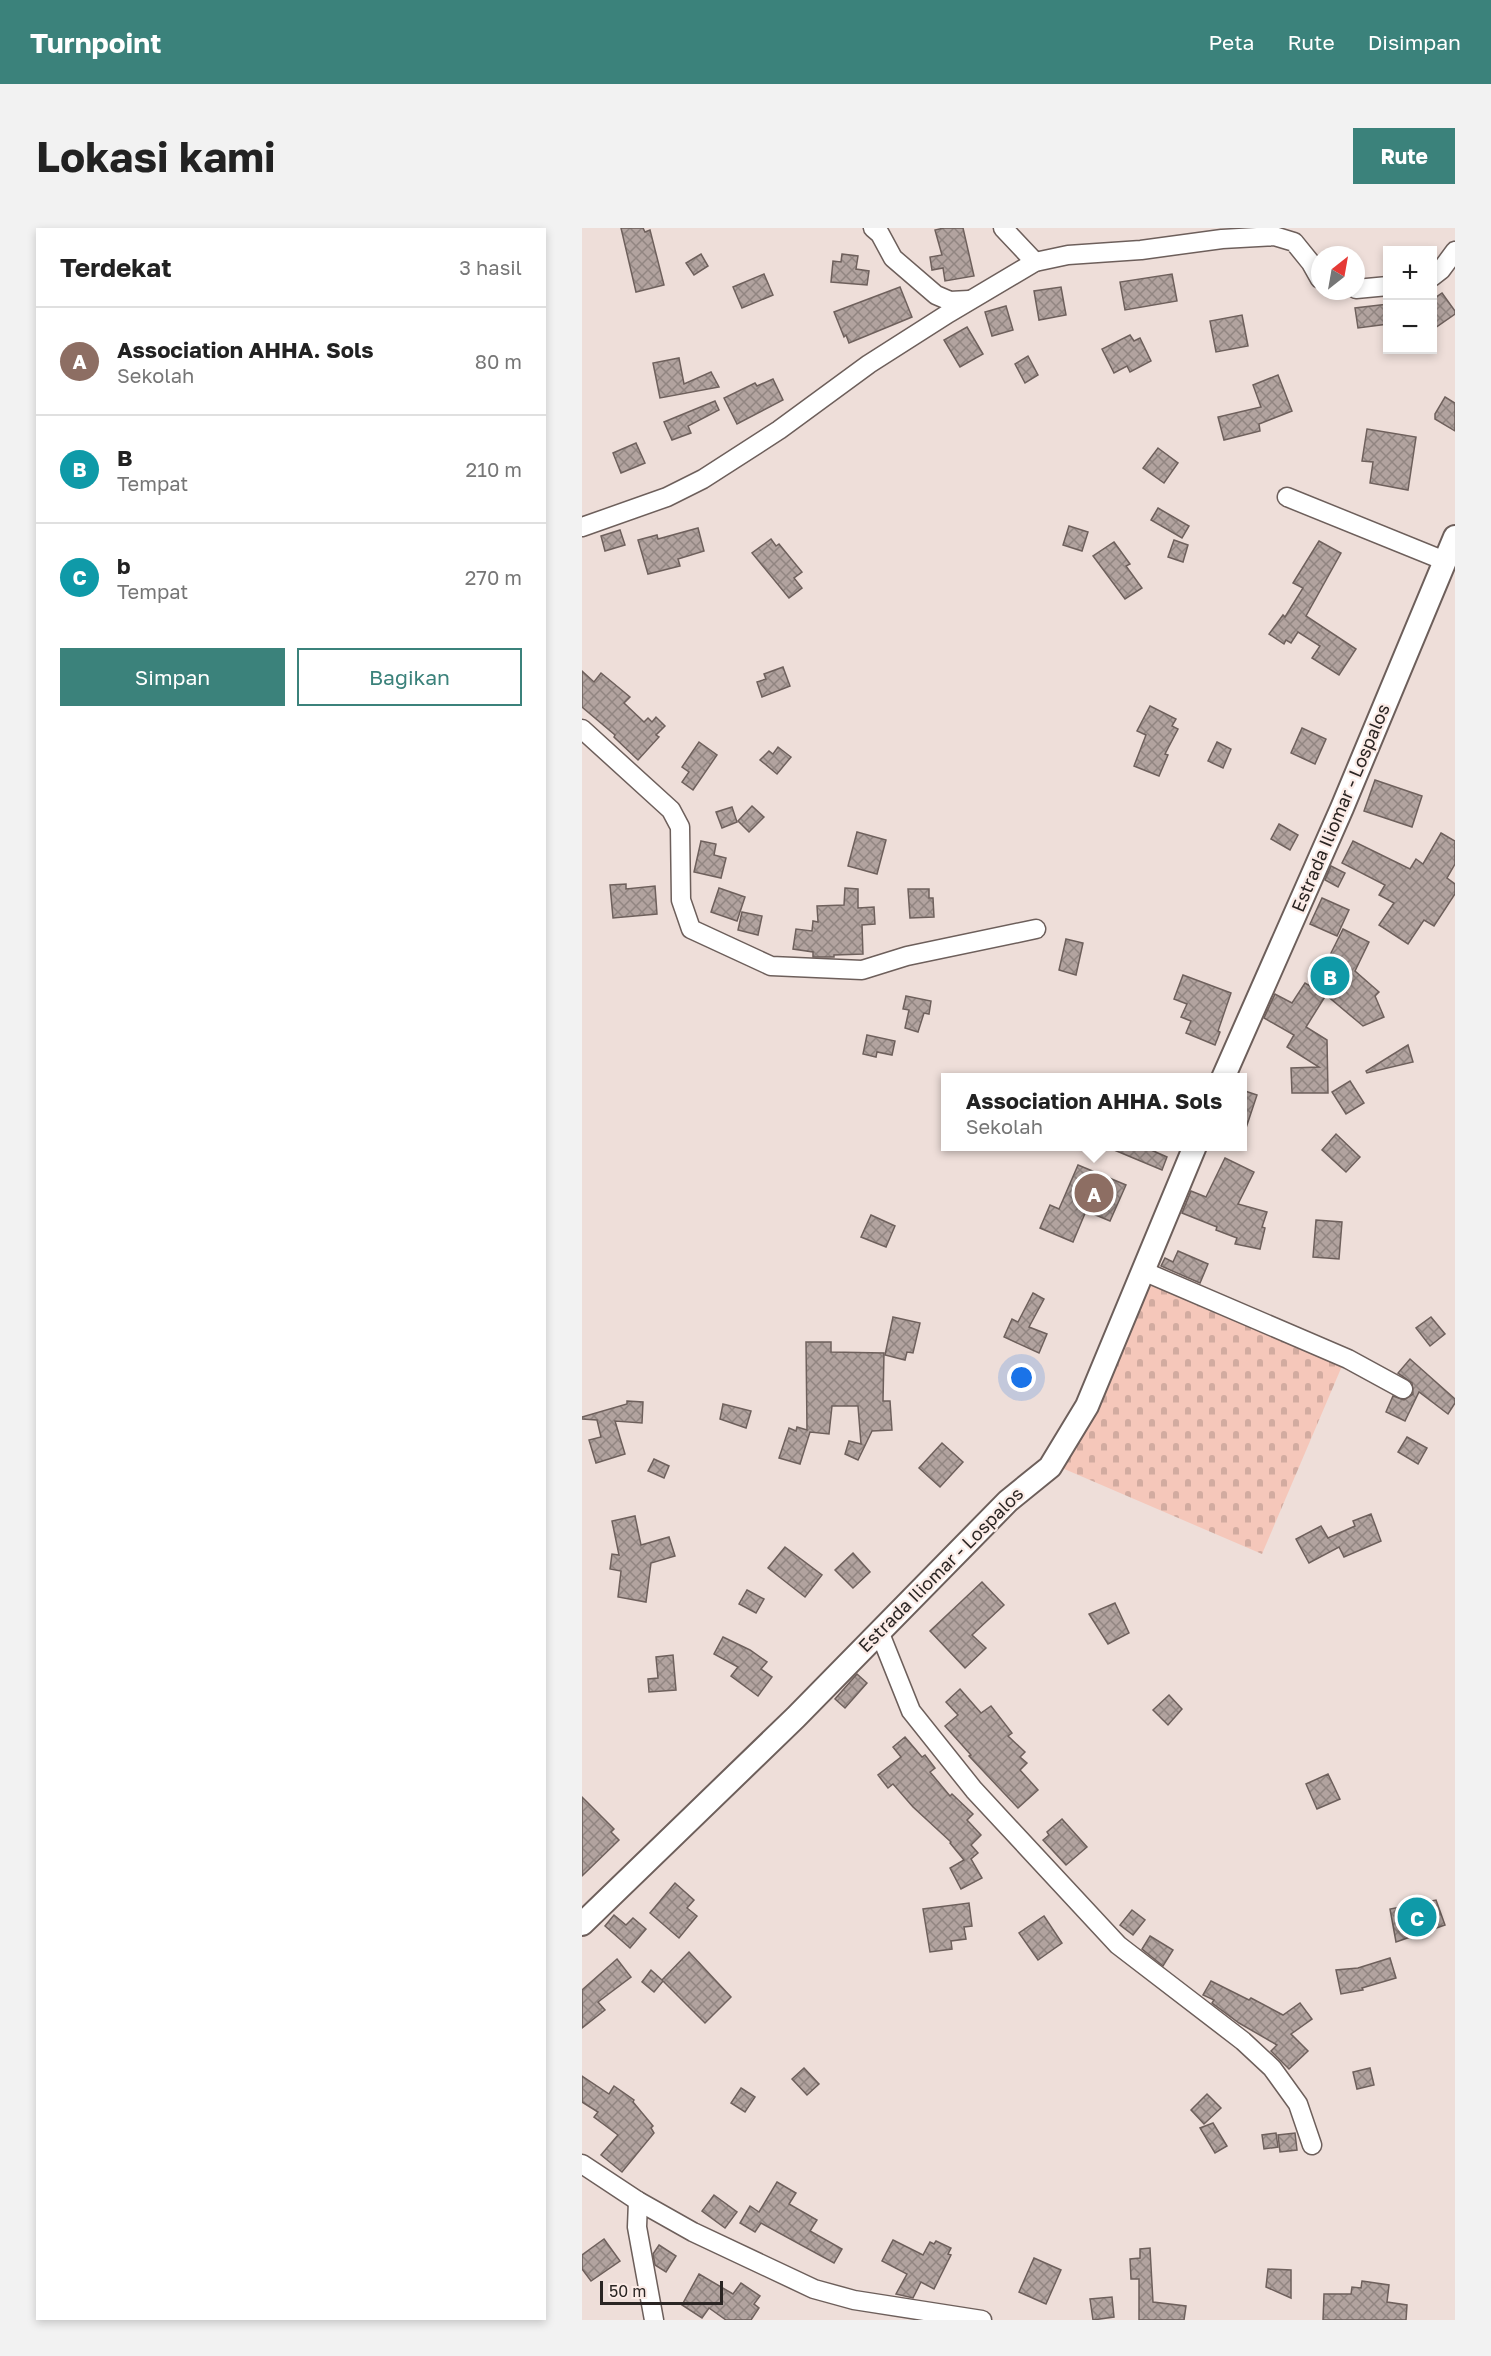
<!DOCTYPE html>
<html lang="id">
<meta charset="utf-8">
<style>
body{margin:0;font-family:"Golos Text",sans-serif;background:#f2f2f2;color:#222}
.controls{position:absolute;right:18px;top:18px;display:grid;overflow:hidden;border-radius:0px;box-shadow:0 3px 9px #0003}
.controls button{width:54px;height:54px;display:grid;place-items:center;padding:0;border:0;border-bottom:2px solid #e0e0e0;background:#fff;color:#222;font:30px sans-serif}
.compass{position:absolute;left:729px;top:18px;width:54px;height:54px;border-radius:50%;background:#fff;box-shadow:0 3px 9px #0003;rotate:31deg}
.scale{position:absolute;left:18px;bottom:15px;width:123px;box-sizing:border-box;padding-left:6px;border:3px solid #2a2523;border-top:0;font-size:16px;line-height:21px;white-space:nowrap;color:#2a2523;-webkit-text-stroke:4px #fbebe6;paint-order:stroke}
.you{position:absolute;left:440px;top:1150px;width:21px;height:21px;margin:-15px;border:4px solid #fff;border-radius:50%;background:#1a73e8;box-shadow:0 0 0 9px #1a73e833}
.badge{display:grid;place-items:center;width:39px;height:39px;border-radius:50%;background:#3b827b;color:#fff;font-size:20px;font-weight:700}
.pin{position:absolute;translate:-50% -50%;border:3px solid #fff;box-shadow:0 2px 6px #0006}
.popup{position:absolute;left:359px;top:845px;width:306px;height:78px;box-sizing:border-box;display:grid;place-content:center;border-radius:0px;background:#fff;filter:drop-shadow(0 2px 4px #0005);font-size:20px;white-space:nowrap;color:#767676}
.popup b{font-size:22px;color:#222}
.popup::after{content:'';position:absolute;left:50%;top:100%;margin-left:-12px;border:12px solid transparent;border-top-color:#fff}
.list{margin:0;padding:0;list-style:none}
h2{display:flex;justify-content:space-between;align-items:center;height:78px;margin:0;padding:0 24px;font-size:26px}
h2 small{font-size:20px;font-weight:400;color:#767676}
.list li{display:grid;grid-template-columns:39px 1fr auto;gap:18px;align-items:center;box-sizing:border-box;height:108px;padding:0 24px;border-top:2px solid #e0e0e0}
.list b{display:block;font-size:22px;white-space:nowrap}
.list p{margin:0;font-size:20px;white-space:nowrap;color:#767676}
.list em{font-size:20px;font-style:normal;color:#767676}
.actions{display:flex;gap:12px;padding:18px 24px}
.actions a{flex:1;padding:14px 0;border:2px solid #3b827b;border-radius:0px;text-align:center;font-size:21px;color:#3b827b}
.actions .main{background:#3b827b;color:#fff}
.map{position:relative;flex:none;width:873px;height:2092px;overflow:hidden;border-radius:0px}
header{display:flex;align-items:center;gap:36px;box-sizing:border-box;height:84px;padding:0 30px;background:#3b827b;color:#fff}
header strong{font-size:28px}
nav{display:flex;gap:33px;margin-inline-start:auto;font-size:21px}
.intro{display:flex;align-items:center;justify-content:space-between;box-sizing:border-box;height:144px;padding:0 36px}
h1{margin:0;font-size:42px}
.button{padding:15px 27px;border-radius:0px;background:#3b827b;color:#fff;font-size:21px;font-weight:700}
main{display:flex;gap:36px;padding:0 36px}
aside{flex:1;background:#fff;border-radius:0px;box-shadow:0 3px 9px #0003}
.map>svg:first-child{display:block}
.cemetery{fill:url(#cemetery-stones)}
.building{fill:url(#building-cross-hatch);stroke:#6e605c;stroke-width:1.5}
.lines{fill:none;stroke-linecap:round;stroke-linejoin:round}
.minor-casing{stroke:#6d5f5b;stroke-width:21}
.tertiary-casing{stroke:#6d5f5b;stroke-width:26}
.minor{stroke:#fff;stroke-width:18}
.tertiary{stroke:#fff;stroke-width:22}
.labels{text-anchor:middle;stroke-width:4.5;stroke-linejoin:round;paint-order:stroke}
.street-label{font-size:18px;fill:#2a2523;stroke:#fbebe6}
</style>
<header>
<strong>Turnpoint</strong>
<nav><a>Peta</a><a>Rute</a><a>Disimpan</a></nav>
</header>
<div class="intro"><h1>Lokasi kami</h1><a class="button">Rute</a></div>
<main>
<aside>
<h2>Terdekat<small>3 hasil</small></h2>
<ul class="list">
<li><span class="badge" style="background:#8d6e63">A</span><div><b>Association AHHA. Sols</b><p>Sekolah</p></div><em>80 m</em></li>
<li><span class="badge" style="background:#0f9aa8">B</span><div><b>B</b><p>Tempat</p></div><em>210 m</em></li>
<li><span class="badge" style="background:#0f9aa8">C</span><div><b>b</b><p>Tempat</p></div><em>270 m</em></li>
</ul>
<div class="actions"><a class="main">Simpan</a><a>Bagikan</a></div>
</aside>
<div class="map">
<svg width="873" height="2092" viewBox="0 0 873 2092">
<defs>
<pattern id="cemetery-stones" width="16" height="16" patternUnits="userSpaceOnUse" patternTransform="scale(1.5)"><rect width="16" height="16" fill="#f5c7ba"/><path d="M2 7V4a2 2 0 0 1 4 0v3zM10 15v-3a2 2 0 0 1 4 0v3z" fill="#d2aba0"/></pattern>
<pattern id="building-cross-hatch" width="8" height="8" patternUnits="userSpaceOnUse" patternTransform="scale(1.5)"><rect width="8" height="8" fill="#b2a39f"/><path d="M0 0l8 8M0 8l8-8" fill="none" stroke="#918581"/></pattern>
</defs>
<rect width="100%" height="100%" fill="#eeded9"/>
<path class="cemetery" d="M560,1053L760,1138L680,1326L480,1240Z"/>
<g class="building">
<path d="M39,0H61L63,4L68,2L82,57L54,64Z"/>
<path d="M362,0H381L392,48L363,53L361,40L350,42L348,29L360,27L353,2Z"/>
<path d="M119,26L126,38L112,47L104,35Z"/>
<path d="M260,26L276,28L274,41L287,43L285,57L249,54L251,33L259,34Z"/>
<path d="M182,46L191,67L160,80L151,59Z"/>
<path d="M590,46L595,73L543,82L538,54Z"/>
<path d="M318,59L330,89L267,115L264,107L262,109L252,84Z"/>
<path d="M479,59L484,87L457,92L452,63Z"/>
<path d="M860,65L873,83V86L850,102V72Z"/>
<path d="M806,76V96L776,100L773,80Z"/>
<path d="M424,78L431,102L410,108L403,84Z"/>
<path d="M660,87L666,118L634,124L628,93Z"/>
<path d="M385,99L401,126L378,139L362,112Z"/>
<path d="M548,107L552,113L558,110L569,133L548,144L545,138L532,145L520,121Z"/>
<path d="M446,128L456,147L443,155L433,136Z"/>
<path d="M97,130L102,156L129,144L137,159L78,170L71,135Z"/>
<path d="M696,147L710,183L677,196L678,203L642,212L636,189L679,179L671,157Z"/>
<path d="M191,151L201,172L155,196L142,170L173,155L175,158Z"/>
<path d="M863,169L873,175V203L853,191V186Z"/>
<path d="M133,173L137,182L106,198L109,205L90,212L82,194Z"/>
<path d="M785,201L834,209L826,262L788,255L791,234L780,233Z"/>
<path d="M54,215L63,235L39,245L31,225Z"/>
<path d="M576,220L596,235L582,255L561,240Z"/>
<path d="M576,280L607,298L600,310L569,292Z"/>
<path d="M487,298L506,304L500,323L481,317Z"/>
<path d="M116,300L122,323L96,331L98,338L66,346L56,312L75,307L76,311Z"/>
<path d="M38,302L43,317L23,323L19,308Z"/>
<path d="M189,311L194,318L197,316L220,344L212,350L220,360L207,370L170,325Z"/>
<path d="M592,312L606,317L601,334L586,329Z"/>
<path d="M737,313L759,325L724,388L774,421L757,447L730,430L738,418L716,404L709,415L704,412L702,416L687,406L701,387L703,389L721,360L711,355Z"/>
<path d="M532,314L548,336L544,338L560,360L543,371L511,328Z"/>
<path d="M201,439L208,458L180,469L175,454L184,451L182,446Z"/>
<path d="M0,443L12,454L19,445L48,469L42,475L62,494L66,490L70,494L74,489L83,498L74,507L77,509L56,532L32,509L33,507L0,479Z"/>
<path d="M568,478L594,491L590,498L596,501L583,526L586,527L577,548L552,538L564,507L555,503Z"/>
<path d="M720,500L744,511L733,536L709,525Z"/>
<path d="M117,514L135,527L111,562L100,554L107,544L100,539Z"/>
<path d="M635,514L649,521L641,540L626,533Z"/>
<path d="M196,519L209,529L195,546L178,532L187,523L191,526Z"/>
<path d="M793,552L840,568L830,599L782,583Z"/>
<path d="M170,578L182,589L167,604L156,593Z"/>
<path d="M150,579L155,594L140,600L134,584Z"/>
<path d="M697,596L716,607L708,622L689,611Z"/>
<path d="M275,604L304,612L295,646L266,638Z"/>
<path d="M859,605L873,613V636L865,650L873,656V666L852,698L842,692L826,716L797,697L812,675L797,667L803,657L760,635L771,613L828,641L834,631L841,636Z"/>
<path d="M119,613L134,616L132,627L144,630L139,650L112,644Z"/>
<path d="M749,638L763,645L756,659L743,652Z"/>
<path d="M44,656V661L73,658L75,686L31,690L28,657Z"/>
<path d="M137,660L163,669L155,693L129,684Z"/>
<path d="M263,660L276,661V680L292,679L293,696L280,697L281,726L252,727V729H231V724L211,721L214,701L230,703L231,693L236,694L235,678L262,677Z"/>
<path d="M326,661H347V670H351L352,689L328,690Z"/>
<path d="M740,670L767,682L755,708L728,696Z"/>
<path d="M160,684L180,688L176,707L156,702Z"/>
<path d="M761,701L787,714L773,743L797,764L793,768L802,789L781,798L744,767L724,799L745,812L746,865H710L709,840L737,839L705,819L712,807L682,790L693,766L710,775L723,755L728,758L740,734L744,735Z"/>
<path d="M484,711L501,715L494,747L477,742Z"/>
<path d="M601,747L649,765L636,803L638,804L633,817L604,805L609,793L599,789L605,776L592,771Z"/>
<path d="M324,768L349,773L347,786L342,785L336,804L323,800L327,782L321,781Z"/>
<path d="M285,807L313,813L310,827L295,824L294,829L281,826Z"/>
<path d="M826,817L831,834L785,845L784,843Z"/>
<path d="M768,853L782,875L764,886L750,864Z"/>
<path d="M660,862L675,867L663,903L660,902Z"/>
<path d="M754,906L778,929L764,944L740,922Z"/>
<path d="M560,918L585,929L580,942L525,919Z"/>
<path d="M643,930L672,944L656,976L685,984L680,999L683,1000L678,1021L653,1016L655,1010L634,1002L635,999L600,985L609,963L624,969Z"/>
<path d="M496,937L544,957L528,993L504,983L491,1014L458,1000L468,977L477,981Z"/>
<path d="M289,987L313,998L304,1019L279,1009Z"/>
<path d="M734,992L760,994L757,1031L731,1029Z"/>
<path d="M596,1023L626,1036L618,1055L579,1038L583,1030L591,1034Z"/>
<path d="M451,1065L462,1071L447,1099L465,1106L457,1125L422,1109L430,1091L436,1094Z"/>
<path d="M311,1089L338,1095L331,1125L325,1124L323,1132L303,1127Z"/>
<path d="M849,1089L863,1106L848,1118L834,1100Z"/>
<path d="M224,1114H249V1124L302,1125L301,1173H308L310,1202L290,1203L276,1232L263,1226L267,1213L279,1216L276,1178H250L247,1206L228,1204L218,1236L197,1230L207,1200L214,1203L215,1199L225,1202Z"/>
<path d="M828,1131L873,1171V1175L866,1186L837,1164L823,1193L804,1184L811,1168L822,1172L831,1166L830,1155L816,1145Z"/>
<path d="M45,1173L61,1174L60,1195L33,1193L43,1226L14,1235L7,1212L19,1209L15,1192L0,1191V1189L45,1176Z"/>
<path d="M141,1176L169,1183L164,1200L138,1191Z"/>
<path d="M825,1209L845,1220L836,1236L816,1224Z"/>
<path d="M360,1215L381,1234L358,1259L337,1240Z"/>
<path d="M72,1231L87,1238L82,1250L66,1243Z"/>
<path d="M789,1286L799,1313L762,1329L757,1319L727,1335L714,1311L739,1298L746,1310L773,1298L771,1293Z"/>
<path d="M53,1288L59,1317L87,1309L93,1328L69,1335L64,1374L36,1369L39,1343L28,1341L30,1326L37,1327L30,1293Z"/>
<path d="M203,1319L240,1347L223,1369L186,1340Z"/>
<path d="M271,1325L288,1344L271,1360L253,1342Z"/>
<path d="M400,1354L422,1377L390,1407L404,1420L383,1440L348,1403Z"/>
<path d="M165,1362L182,1371L174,1385L157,1376Z"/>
<path d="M533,1375L547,1405L526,1416L507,1386Z"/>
<path d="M141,1409L168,1422L185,1434L179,1441L190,1449L176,1468L149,1448L156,1439L132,1426Z"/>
<path d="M91,1427L94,1462L67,1464L66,1451L76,1450L74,1429Z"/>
<path d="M275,1446L285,1455L263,1480L253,1471Z"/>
<path d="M378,1461L399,1485L409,1478L430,1505L426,1508L443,1524L438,1529L445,1535L438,1542L456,1562L436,1580L387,1528L389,1527L363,1498L376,1487L364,1474Z"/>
<path d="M587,1467L600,1481L586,1497L571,1482Z"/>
<path d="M323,1509L340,1529L343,1527L353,1540L348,1544L368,1568L370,1566L391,1586L385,1592L399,1607L389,1617L396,1625L389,1631L400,1650L379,1661L368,1640L382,1632L368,1615L369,1614L331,1579L311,1556L306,1560L296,1547L319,1529L311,1519Z"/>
<path d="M746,1546L758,1571L735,1581L724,1556Z"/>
<path d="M0,1569L32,1601L29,1604L37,1612L0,1648Z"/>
<path d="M480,1591L505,1619L484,1637L461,1612L467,1607L465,1604Z"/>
<path d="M93,1655L112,1672L105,1680L115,1688L97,1710L68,1685Z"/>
<path d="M854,1672L863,1697L814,1714L808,1681Z"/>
<path d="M387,1675L390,1698L382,1699L384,1711L369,1713L370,1721L348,1724L341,1681Z"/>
<path d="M550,1682L563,1692L551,1707L538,1697Z"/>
<path d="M32,1687L44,1697L51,1690L64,1701L48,1720L23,1698Z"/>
<path d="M462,1688L480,1715L456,1732L437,1705Z"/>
<path d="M568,1708L591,1722L581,1738L560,1721Z"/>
<path d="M107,1724L149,1769L123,1795L81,1753L72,1764L60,1754L69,1742L80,1752Z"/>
<path d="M808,1730L814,1750L780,1760L781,1762L759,1766L754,1742L776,1740Z"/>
<path d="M35,1731L49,1749L16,1774L23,1782L0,1800V1762Z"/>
<path d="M629,1753L667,1772L669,1770L701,1787L718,1775L730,1791L709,1806L726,1823L707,1841L689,1823L695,1817L657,1795L630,1775L632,1772L621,1767Z"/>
<path d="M222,1840L237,1856L225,1867L210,1851Z"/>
<path d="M788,1840L792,1857L775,1861L771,1844Z"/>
<path d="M0,1848L27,1866L32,1858L52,1872L51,1874L71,1898L69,1900L72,1905L40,1944L19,1927L36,1907L12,1889L16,1884L0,1874Z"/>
<path d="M159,1860L173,1869L163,1884L149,1875Z"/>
<path d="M625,1866L639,1880L622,1896L609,1882Z"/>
<path d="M631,1895L645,1918L633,1925L618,1900Z"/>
<path d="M694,1905L696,1919L682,1921L680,1907Z"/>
<path d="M713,1905L715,1922L698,1924L696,1907Z"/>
<path d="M195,1954L214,1965L207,1976L235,1992L228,2003L260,2021L252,2035L179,1995L173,2004L158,1995L168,1978L177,1984Z"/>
<path d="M132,1967L155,1984L143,2000L120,1983Z"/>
<path d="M22,2011L38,2033L9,2053L0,2041V2027Z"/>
<path d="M311,2012L341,2027L348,2014L352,2016L354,2013L369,2020L366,2026L369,2027L352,2061L339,2054L331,2070L314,2066L325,2046L300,2033Z"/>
<path d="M77,2017L94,2028L84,2044L73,2037L71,2026Z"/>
<path d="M568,2020L571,2074L604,2078L602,2092H557V2051H549L548,2031L558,2030V2021Z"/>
<path d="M452,2030L479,2042L464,2076L437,2064Z"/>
<path d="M686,2041L709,2042V2070L684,2059Z"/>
<path d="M117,2046L151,2066L159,2055L178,2068L172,2076L177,2080L169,2092H144L127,2080L120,2090L100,2077Z"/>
<path d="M780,2053L807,2057L805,2074L825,2077L824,2092H741L742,2066H769L770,2059L779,2060Z"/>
<path d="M530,2069L532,2089L511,2092L508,2071Z"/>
</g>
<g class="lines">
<g class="minor-casing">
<g id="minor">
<path d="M291,0L298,6L311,30L354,67L368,73L387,72"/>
<path d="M421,0L453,34"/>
<path d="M850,49L859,42L873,23"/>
<path d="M774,61L806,58"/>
<path d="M705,269L863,333"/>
<path d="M0,299L85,269L121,251L197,202L287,136L367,85L453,34L486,27L559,22L640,11L692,8L712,14L729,35L738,51"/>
<path d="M0,501L89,582L98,599L99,672L109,701L189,738L280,742L325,728L454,701"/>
<path d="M561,1043L766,1131L821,1161"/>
<path d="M297,1403L329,1483L392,1562L536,1717L661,1813L690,1840L716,1876L730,1917"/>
<path d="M0,1936L56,1973L111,2004L232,2061L272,2072L400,2092"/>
<path d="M56,1973L55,1999L72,2092"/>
</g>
</g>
<g class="tertiary-casing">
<g id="tertiary">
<path d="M641,850L760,580L873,309"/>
<path d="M0,1696L214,1489L426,1273L468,1239L505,1178L613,918"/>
</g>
</g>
<use href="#minor" class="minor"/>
<use href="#tertiary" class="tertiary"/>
</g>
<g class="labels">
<g class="street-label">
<text transform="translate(759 580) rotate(-67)" y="6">Estrada Iliomar - Lospalos</text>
<text transform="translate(359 1342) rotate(-45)" y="6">Estrada Iliomar - Lospalos</text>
</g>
</g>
</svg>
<div class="controls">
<button>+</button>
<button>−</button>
</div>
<svg class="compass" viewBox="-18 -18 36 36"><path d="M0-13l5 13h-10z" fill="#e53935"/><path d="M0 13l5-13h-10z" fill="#767676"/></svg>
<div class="scale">50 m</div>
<div class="you"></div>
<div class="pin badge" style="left:512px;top:965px;background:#8d6e63">A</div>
<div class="popup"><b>Association AHHA. Sols</b>Sekolah</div>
<div class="pin badge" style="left:748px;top:748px;background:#0f9aa8">B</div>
<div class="pin badge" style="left:835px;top:1689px;background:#0f9aa8">C</div>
</div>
</main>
